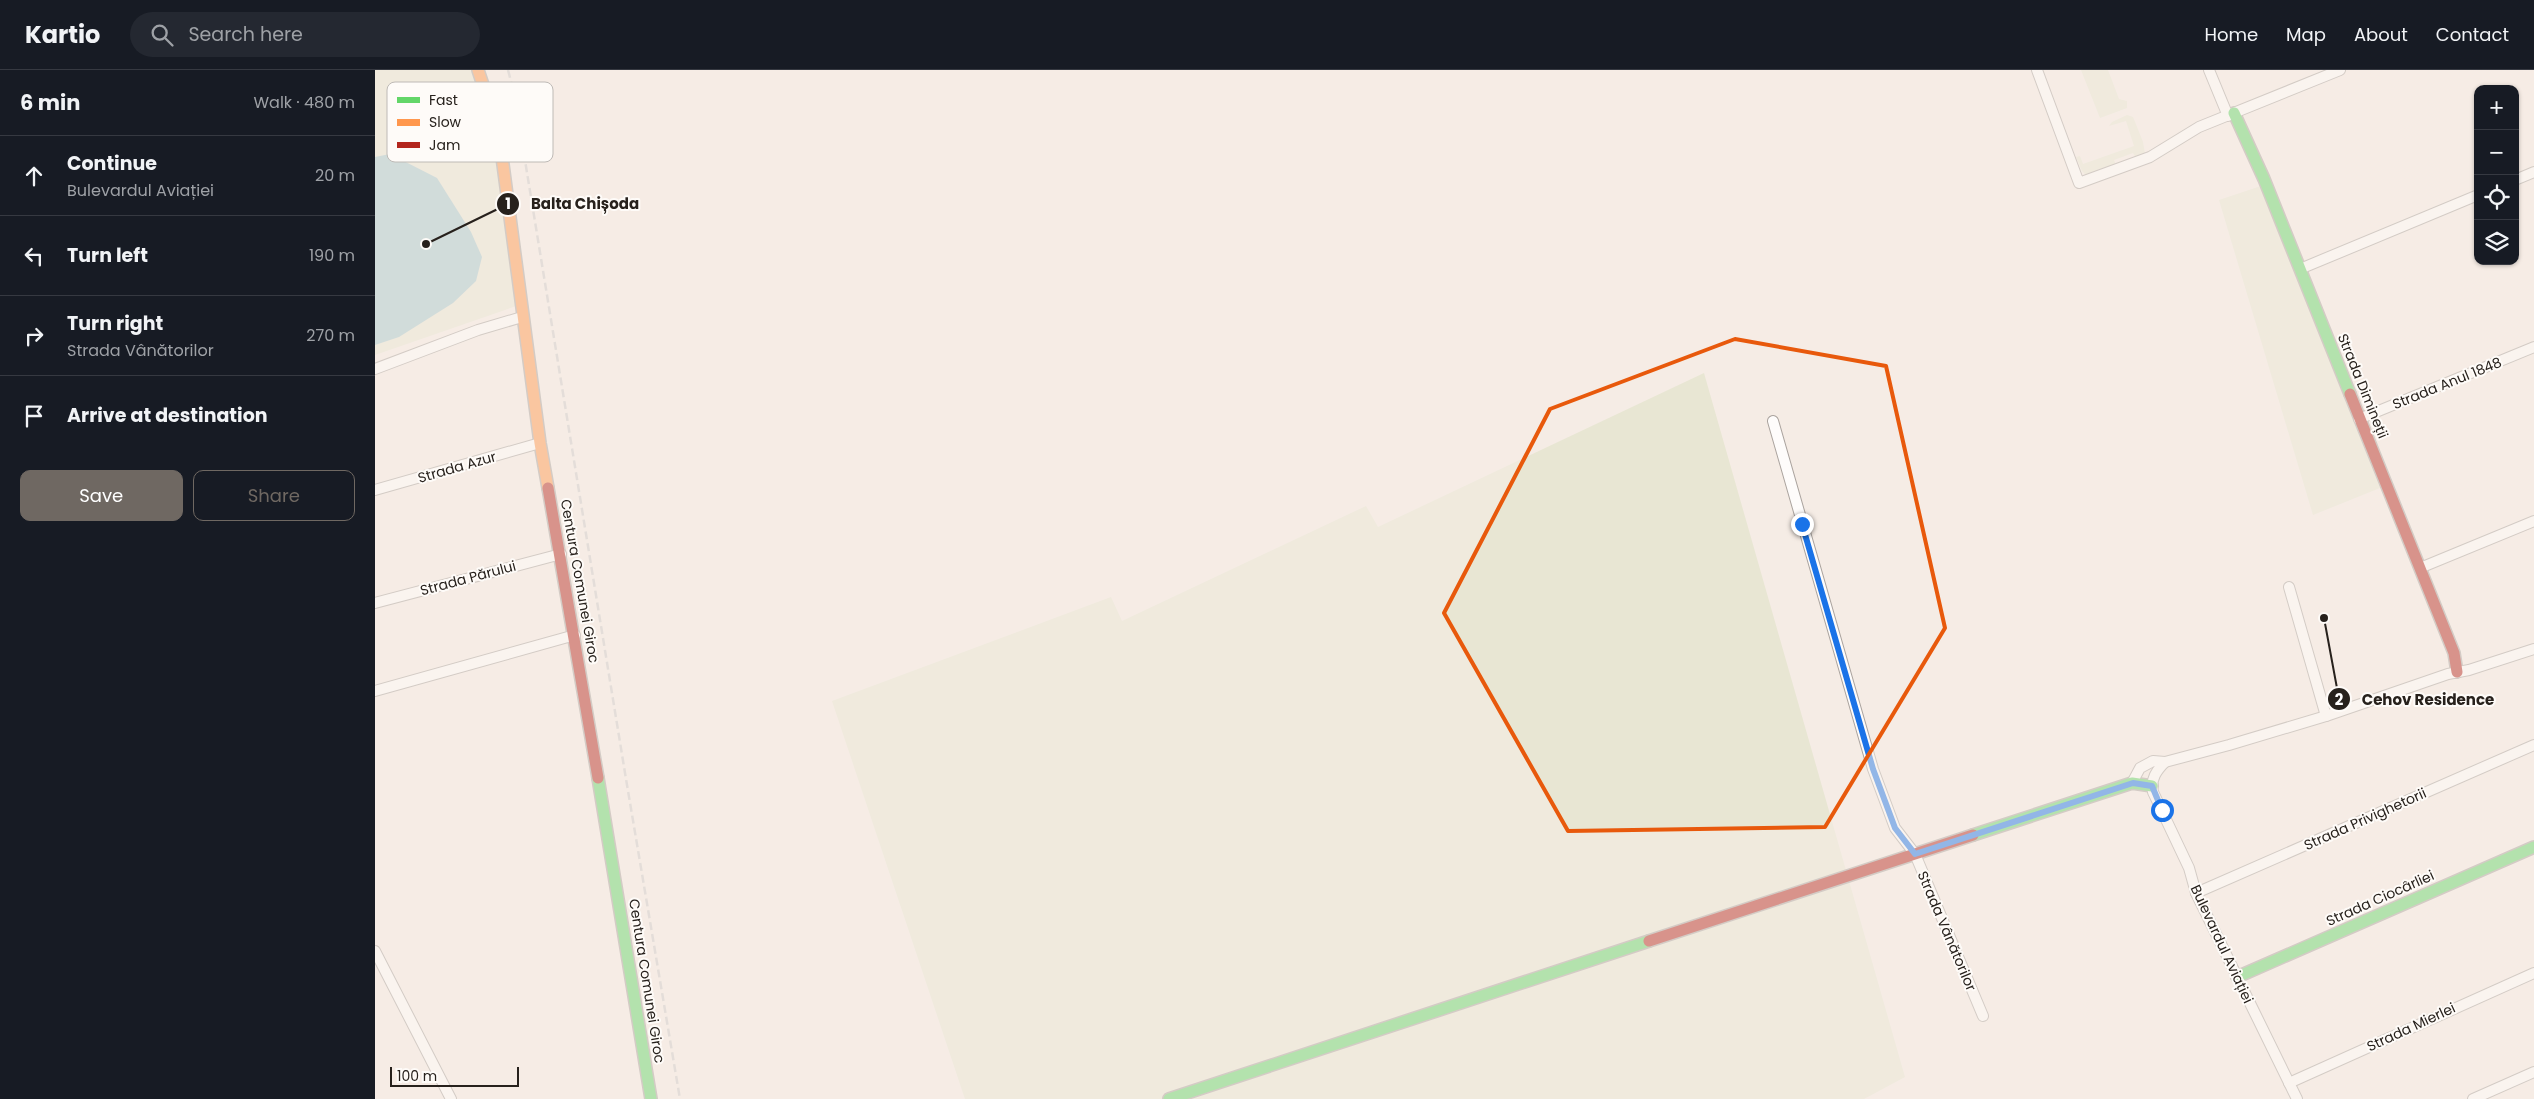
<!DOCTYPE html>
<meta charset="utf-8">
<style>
body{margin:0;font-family:Poppins,sans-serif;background:#242831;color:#f1f3f6}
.controls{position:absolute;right:15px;top:15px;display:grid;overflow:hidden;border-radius:10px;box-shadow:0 1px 4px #0004}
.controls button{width:45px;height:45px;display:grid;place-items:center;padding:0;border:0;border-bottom:1px solid #363941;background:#171b24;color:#f1f3f6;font:25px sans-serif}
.scale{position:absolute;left:15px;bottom:12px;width:129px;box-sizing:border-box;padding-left:5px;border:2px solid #27211c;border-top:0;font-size:14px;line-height:18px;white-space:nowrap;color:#27211c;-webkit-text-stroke:4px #fefbf8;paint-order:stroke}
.stop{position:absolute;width:15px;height:15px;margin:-11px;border:4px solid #1a73e8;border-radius:50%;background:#fff}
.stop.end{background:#1a73e8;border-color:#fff;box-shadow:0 1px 5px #0008}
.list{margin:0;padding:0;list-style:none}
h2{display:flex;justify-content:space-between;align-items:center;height:65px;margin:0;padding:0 20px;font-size:21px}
h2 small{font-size:16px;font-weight:400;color:#9ea1a6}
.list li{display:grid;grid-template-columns:32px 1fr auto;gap:15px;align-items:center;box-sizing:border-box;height:80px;padding:0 20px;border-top:1px solid #363941}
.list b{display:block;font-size:19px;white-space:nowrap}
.list p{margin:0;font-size:16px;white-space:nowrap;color:#9ea1a6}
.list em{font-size:16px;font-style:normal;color:#9ea1a6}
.actions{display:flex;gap:10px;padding:15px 20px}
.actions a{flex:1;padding:11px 0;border:1px solid #6f6862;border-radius:10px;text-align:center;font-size:18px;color:#6f6862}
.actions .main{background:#6f6862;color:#fff}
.icon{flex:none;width:28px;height:28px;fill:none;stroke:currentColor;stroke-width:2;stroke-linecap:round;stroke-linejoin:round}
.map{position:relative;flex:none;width:2159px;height:1029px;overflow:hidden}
header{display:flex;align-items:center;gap:30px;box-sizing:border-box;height:70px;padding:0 25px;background:#171b24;border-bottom:1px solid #363941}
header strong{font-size:24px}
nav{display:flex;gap:28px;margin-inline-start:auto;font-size:18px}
.search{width:350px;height:45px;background:#242831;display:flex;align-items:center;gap:12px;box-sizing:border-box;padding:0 18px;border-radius:28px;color:#9ea1a6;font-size:19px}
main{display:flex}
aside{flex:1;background:#171b24}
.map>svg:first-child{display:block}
.green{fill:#e8e6d3}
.water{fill:#a5c7cd}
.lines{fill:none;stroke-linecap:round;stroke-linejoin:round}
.street-casing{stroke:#aaa39e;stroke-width:12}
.fast-casing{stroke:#aaa39e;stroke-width:14}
.slow-casing{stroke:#aaa39e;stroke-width:14}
.jam-casing{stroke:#aaa39e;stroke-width:14}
.street{stroke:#fefcfb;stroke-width:10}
.fast{stroke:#63d668;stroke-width:11}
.slow{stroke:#ff974d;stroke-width:11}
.jam{stroke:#b3261e;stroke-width:11}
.rail{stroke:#cecbc9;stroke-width:2.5;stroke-dasharray:8 4;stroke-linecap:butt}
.route{stroke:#1a73e8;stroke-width:6}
.marked{fill:none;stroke:#e8590c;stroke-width:4;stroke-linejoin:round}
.labels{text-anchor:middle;stroke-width:4;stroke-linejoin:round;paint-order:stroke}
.street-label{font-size:14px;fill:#27211c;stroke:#fefbf8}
.key{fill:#fefbf8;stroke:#bebab6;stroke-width:1}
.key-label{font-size:14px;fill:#27211c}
.leader{fill:none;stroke:#27211c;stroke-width:2}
.callout-dot{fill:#27211c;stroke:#fefbf8;stroke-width:2}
.mark-label{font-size:15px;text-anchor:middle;font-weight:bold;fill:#fff}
.callout-label{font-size:15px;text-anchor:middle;font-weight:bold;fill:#27211c;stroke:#fefbf8;stroke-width:4;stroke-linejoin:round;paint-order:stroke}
</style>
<header>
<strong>Kartio</strong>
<div class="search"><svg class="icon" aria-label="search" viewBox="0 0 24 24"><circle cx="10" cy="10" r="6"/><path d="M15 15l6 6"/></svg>Search here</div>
<nav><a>Home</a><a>Map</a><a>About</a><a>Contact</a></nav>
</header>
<main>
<aside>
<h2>6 min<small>Walk · 480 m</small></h2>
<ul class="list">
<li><svg class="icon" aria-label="ahead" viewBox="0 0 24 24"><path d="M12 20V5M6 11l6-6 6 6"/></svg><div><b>Continue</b><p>Bulevardul Aviației</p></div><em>20 m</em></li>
<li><svg class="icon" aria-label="left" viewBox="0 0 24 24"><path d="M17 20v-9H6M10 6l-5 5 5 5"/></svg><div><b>Turn left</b></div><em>190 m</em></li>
<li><svg class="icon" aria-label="right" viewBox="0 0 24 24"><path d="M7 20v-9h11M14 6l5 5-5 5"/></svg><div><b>Turn right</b><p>Strada Vânătorilor</p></div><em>270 m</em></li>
<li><svg class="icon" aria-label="arrive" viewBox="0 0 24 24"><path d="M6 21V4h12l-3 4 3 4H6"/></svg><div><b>Arrive at destination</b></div></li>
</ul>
<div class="actions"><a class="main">Save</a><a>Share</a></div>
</aside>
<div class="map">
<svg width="2159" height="1029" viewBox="0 0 2159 1029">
<rect width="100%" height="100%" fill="#f5ece5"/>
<g class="green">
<path d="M0,0H104L147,234L0,285Z"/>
<path d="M1706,0H1733L1744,29L1752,31V38L1725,48Z"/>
<path d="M1752,45L1758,47L1768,72L1770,84L1762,90L1758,83L1739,90L1741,95L1711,105L1707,101L1701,87L1705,86L1708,94L1759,76L1751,51L1734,56L1737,52Z"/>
<path d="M1886,116L2005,418L1938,445L1844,130Z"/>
<path d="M1329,303L1530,1007L1489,1029H590L457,631L736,527L747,551L991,436L1003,457Z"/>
</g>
<path class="water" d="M15,84L62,108L96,162L107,187L101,211L78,233L24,267L0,275V87Z"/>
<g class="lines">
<g class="street-casing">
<g id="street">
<path d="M1662,0L1704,113L1775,87L1824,57L1965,0"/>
<path d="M1834,0L1853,46"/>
<path d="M2140,110L2159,102"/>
<path d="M1925,199L2103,125"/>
<path d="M0,299L103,260L147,247"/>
<path d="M1984,349L2159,277"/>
<path d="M1398,351L1498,699L1520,758L1540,784L1608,946"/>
<path d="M0,420L165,373"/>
<path d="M2045,498L2159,451"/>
<path d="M1914,517L1951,646"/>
<path d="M0,533L186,484"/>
<path d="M0,621L200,565"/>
<path d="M1790,692C1782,700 1775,709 1778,722L1814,798L1821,823L1922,1029"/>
<path d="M1757,713L1765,698L1778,691L1790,692L1854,675L1951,646L2073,604L2094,600L2159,579"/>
<path d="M1821,823L2159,675"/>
<path d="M0,881L76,1029"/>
<path d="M1914,1013L2159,903"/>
<path d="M2098,1029L2159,1002"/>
</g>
</g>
<g class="fast-casing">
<g id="fast">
<path d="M1859,43L1889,109L1975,324"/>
<path d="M223,708L276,1029"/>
<path d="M1598,765L1757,713L1777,716"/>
<path d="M1862,907L2159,777"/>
<path d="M794,1029L1274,871"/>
</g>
</g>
<g class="slow-casing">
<path id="slow" d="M103,0L121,54L127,87L165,373L173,418"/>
</g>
<g class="jam-casing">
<g id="jam">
<path d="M1975,324L2079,583L2082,602"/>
<path d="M173,418L223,708"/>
<path d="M1274,871L1598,765"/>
</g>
</g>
<use href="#street" class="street"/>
<use href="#fast" class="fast"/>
<use href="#slow" class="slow"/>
<use href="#jam" class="jam"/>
<path class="rail" d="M133,0L139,23L251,709L305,1029"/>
</g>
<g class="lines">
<path class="route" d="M1427,454L1498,699L1520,758L1540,784L1758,713L1777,716L1787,740"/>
</g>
<path d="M0 0H2159V1029H0ZM1360,269L1511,296L1570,558L1450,757L1193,761L1069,543L1175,339Z" fill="#f5ece5" fill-opacity=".55" fill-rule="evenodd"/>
<path class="marked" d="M1360,269L1511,296L1570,558L1450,757L1193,761L1069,543L1175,339Z"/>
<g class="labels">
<g class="street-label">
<text transform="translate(2072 313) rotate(-22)" y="5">Strada Anul 1848</text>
<text transform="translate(1988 316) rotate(68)" y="5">Strada Dimineții</text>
<text transform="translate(82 397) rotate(-16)" y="5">Strada Azur</text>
<text transform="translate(93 508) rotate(-15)" y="5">Strada Părului</text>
<text transform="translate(205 511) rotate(80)" y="5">Centura Comunei Giroc</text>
<text transform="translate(1990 749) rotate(-24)" y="5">Strada Privighetorii</text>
<text transform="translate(2005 828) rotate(-24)" y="5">Strada Ciocârliei</text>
<text transform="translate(1572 861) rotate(67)" y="5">Strada Vânătorilor</text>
<text transform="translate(1847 874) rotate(65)" y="5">Bulevardul Aviației</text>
<text transform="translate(272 911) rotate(81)" y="5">Centura Comunei Giroc</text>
<text transform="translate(2036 957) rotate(-25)" y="5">Strada Mierlei</text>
</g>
</g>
<rect x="12" y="12" width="166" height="80" rx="8" class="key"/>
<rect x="22" y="27" width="23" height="6" fill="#63d668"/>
<rect x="22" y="49" width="23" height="7" fill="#ff974d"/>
<rect x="22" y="72" width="23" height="6" fill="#b3261e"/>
<g class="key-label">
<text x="54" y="35">Fast</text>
<text x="54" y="57">Slow</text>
<text x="54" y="80">Jam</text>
</g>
<path class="leader" d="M51 174L133 134M1949 548L1964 629"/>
<g class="callout-dot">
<circle cx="51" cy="174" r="5"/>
<circle cx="1949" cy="548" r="5"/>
<circle cx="133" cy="134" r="12"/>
<circle cx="1964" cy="629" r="12"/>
</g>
<g class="mark-label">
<text x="133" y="139">1</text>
<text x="1964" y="635">2</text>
</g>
<g class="callout-label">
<text x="210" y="139">Balta Chișoda</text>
<text x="2053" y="635">Cehov Residence</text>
</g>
</svg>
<div class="controls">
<button>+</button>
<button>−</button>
<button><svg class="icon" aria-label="locate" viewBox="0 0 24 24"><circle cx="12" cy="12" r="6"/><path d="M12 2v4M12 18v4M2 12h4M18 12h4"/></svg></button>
<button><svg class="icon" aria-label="layers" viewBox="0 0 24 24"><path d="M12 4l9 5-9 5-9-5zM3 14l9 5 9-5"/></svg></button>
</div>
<div class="scale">100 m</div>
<div class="stop" style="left:1787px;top:740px"></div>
<div class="stop end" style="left:1427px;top:454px"></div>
</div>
</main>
